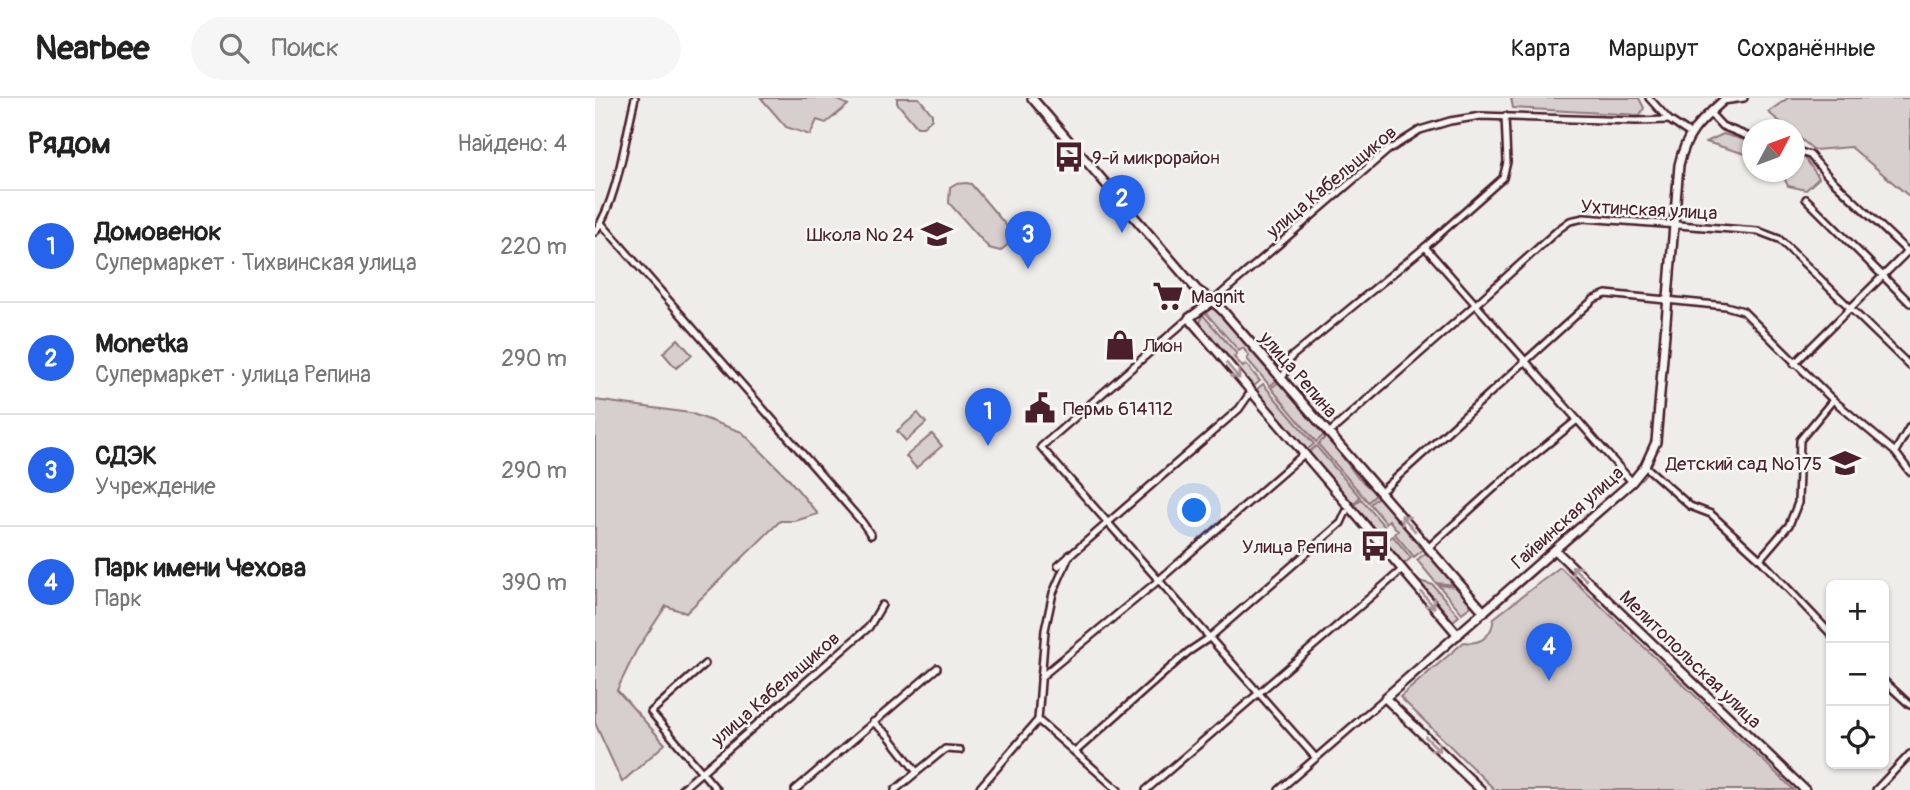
<!DOCTYPE html>
<html lang="ru">
<meta charset="utf-8">
<style>
body{margin:0;font-family:Pangolin,sans-serif;background:#f6f6f6;color:#222}
.controls{position:absolute;right:21px;bottom:21px;display:grid;overflow:hidden;border-radius:10px;box-shadow:0 2px 5px #0004}
.controls button{width:63px;height:63px;display:grid;place-items:center;padding:0;border:0;border-bottom:2px solid #e0e0e0;background:#fff;color:#222;font:35px sans-serif}
.compass{position:absolute;left:1147px;top:21px;width:63px;height:63px;border-radius:50%;background:#fff;box-shadow:0 2px 5px #0004;rotate:49deg}
.you{position:absolute;left:600px;top:413px;width:24px;height:24px;margin:-18px;border:5px solid #fff;border-radius:50%;background:#1a73e8;box-shadow:0 0 0 10px #1a73e833}
.badge{display:grid;place-items:center;width:46px;height:46px;border-radius:50%;background:#2563eb;color:#fff;font-size:23px;font-weight:700}
.pin{position:absolute;translate:-50% -58px;filter:drop-shadow(0 2px 4px #0008)}
.pin::after{content:'';position:absolute;top:37px;width:24px;height:21px;background:inherit;clip-path:polygon(0 0,100% 0,50% 100%)}
.list{margin:0;padding:0;list-style:none}
h2{display:flex;justify-content:space-between;align-items:center;height:91px;margin:0;padding:0 28px;font-size:30px}
h2 small{font-size:23px;font-weight:400;color:#767676}
.list li{display:grid;grid-template-columns:46px 1fr auto;gap:21px;align-items:center;box-sizing:border-box;height:112px;padding:0 28px;border-top:2px solid #e0e0e0}
.list b{display:block;font-size:26px;white-space:nowrap}
.list p{margin:0;font-size:23px;white-space:nowrap;color:#767676}
.list em{font-size:23px;font-style:normal;color:#767676}
.icon{flex:none;width:38px;height:38px;fill:none;stroke:currentColor;stroke-width:2;stroke-linecap:round;stroke-linejoin:round}
.map{position:relative;flex:none;width:1315px;height:692px;overflow:hidden}
header{display:flex;align-items:center;gap:42px;box-sizing:border-box;height:98px;padding:0 35px;background:#fff;border-bottom:2px solid #e0e0e0}
header strong{font-size:33px}
nav{display:flex;gap:38px;margin-inline-start:auto;font-size:24px}
.search{width:490px;height:63px;background:#f6f6f6;display:flex;align-items:center;gap:18px;box-sizing:border-box;padding:0 24px;border-radius:38px;color:#767676;font-size:26px}
main{display:flex}
aside{flex:1;background:#fff}
.map>svg:first-child{display:block}
.green{fill:#d7cfce;stroke:#90777c;stroke-width:2}
.lines{fill:none;stroke-linecap:round;stroke-linejoin:round}
.street-casing{stroke:#4a1f2b;stroke-width:10}
.secondary-casing{stroke:#4a1f2b;stroke-width:12}
.street{stroke:#f6f6f2;stroke-width:5}
.secondary{stroke:#f6f6f2;stroke-width:7}
.oneway{stroke:#a99598}
.labels{text-anchor:middle;stroke-width:5;stroke-linejoin:round;paint-order:stroke}
.poi-label{font-size:19px;fill:#4a1f2b;stroke:#f6f6f2;text-anchor:start}
.street-label{font-size:19px;fill:#4a1f2b;stroke:#f6f6f2}
</style>
<header>
<strong>Nearbee</strong>
<div class="search"><svg class="icon" aria-label="search" viewBox="0 0 24 24"><circle cx="10" cy="10" r="6"/><path d="M15 15l6 6"/></svg>Поиск</div>
<nav><a>Карта</a><a>Маршрут</a><a>Сохранённые</a></nav>
</header>
<main>
<aside>
<h2>Рядом<small>Найдено: 4</small></h2>
<ul class="list">
<li><span class="badge">1</span><div><b>Домовенок</b><p>Супермаркет · Тихвинская улица</p></div><em>220 m</em></li>
<li><span class="badge">2</span><div><b>Monetka</b><p>Супермаркет · улица Репина</p></div><em>290 m</em></li>
<li><span class="badge">3</span><div><b>СДЭК</b><p>Учреждение</p></div><em>290 m</em></li>
<li><span class="badge">4</span><div><b>Парк имени Чехова</b><p>Парк</p></div><em>390 m</em></li>
</ul>
</aside>
<div class="map">
<svg width="1315" height="692" viewBox="0 0 1315 692">
<rect width="100%" height="100%" fill="#efedea"/>
<filter id="ink" filterUnits="userSpaceOnUse"><feTurbulence type="fractalNoise" baseFrequency=".0143" numOctaves="2"/><feDisplacementMap in="SourceGraphic" scale="14" xChannelSelector="R" yChannelSelector="G"/><feConvolveMatrix kernelMatrix="1 2 1 2 8 2 1 2 1" color-interpolation-filters="sRGB"/></filter>
<g filter="url(#ink)">
<g class="green">
<path d="M166,0H239L253,7L231,25L222,22L215,37L191,29Z"/>
<path d="M302,0H324L337,16V21L328,29H322L302,5Z"/>
<path d="M916,0H1044L1049,10L1045,17L918,10Z"/>
<path d="M1193,0H1315V99L1256,49L1219,52L1200,36L1199,32L1194,31L1173,14Z"/>
<path d="M1128,36L1157,44V58L1111,44Z"/>
<path d="M1200,57L1210,60L1224,80L1211,92L1193,88L1186,74H1199Z"/>
<path d="M371,85L376,86L415,132L416,144L405,153L394,150L354,105L355,89L360,86Z"/>
<path d="M616,210L624,215L682,282L675,288L652,261L654,258L648,250L644,253L609,213Z"/>
<path d="M607,216L642,256L639,259L648,269L651,266L665,283L658,289L605,226Z"/>
<path d="M83,241L97,257L81,270L68,255Z"/>
<path d="M684,284L730,336L721,344L676,290Z"/>
<path d="M668,286L719,346L712,352L661,292Z"/>
<path d="M0,302L95,315L147,334L192,379L223,416L200,423H185L91,515L71,508L41,553L22,592L70,646L27,684L0,625Z"/>
<path d="M323,315L331,325L311,343L302,333Z"/>
<path d="M337,336L347,348L321,370L311,358Z"/>
<path d="M732,338L763,380L782,396L773,404L723,346Z"/>
<path d="M721,348L765,399L758,406L714,354Z"/>
<path d="M784,398L830,450L819,459L800,436L803,433L794,422L791,425L775,406Z"/>
<path d="M766,401L790,429L787,433L794,441L798,438L816,460L809,466L759,407Z"/>
<path d="M832,454L861,487L841,485L822,462Z"/>
<path d="M965,469L1199,692H900L805,599L869,544C887,547 897,537 899,520Z"/>
<path d="M824,483L838,487L864,518L858,523Z"/>
<path d="M843,487L862,489L875,504L876,508L867,515Z"/>
</g>
<g class="lines">
<g class="street-casing">
<g id="street">
<path d="M1054,0L1074,22L1095,36"/>
<path d="M1128,3L1149,0"/>
<path d="M1115,15L1127,28L1157,40"/>
<path d="M1199,52L1215,57L1233,78L1313,154"/>
<path d="M1211,101L1315,205"/>
<path d="M6,125L267,424L276,437"/>
<path d="M0,134C23,101 30,40 40,0"/>
<path d="M830,149L1037,384"/>
<path d="M618,203L792,53L825,32L855,23L886,18L1041,23L1074,22"/>
<path d="M594,220L446,349L721,660"/>
<path d="M1199,266L1315,151"/>
<path d="M689,277L696,259L830,149L908,80L912,64L910,18"/>
<path d="M734,335L880,207L964,131L975,123L989,120L1163,133L1184,141L1315,268"/>
<path d="M1300,354L1315,328"/>
<path d="M1050,368L1095,408L1116,416L1165,461"/>
<path d="M789,391L999,201L1011,196L1131,208L1148,213L1238,302L1300,354L1315,374"/>
<path d="M834,449L908,382L982,322"/>
<path d="M463,468L644,311L653,298"/>
<path d="M1236,536L1165,461L1194,427L1203,405L1205,342L1238,302"/>
<path d="M110,566L56,614L122,692"/>
<path d="M446,579L564,482L709,356"/>
<path d="M1289,583L1315,607"/>
<path d="M443,622L523,692"/>
<path d="M278,624L293,637L321,673"/>
<path d="M480,654L593,554L614,540L746,425L751,414"/>
<path d="M86,692L274,529L287,507"/>
<path d="M200,692L342,570"/>
<path d="M300,692L350,651L365,652"/>
<path d="M383,692L443,622L450,532L458,495L475,456"/>
<path d="M551,692L808,471"/>
<path d="M684,692L790,600"/>
<path d="M1281,692L1315,656"/>
</g>
</g>
<g class="secondary-casing">
<g id="secondary">
<path d="M437,0L602,192L618,203L628,213L889,514"/>
<path d="M618,203L594,220L863,537"/>
<path d="M960,452L1210,692"/>
<path d="M886,692L790,600L1037,384L1050,368L1061,344L1084,67C1091,34 1107,22 1131,0"/>
</g>
</g>
<use href="#street" class="street"/>
<use href="#secondary" class="secondary"/>
</g>
<defs><path id="oneway-shaft" d="M-6 0H5M1.5-3L5.5 0L1.5 3" fill="none" stroke-width="1.6" stroke-linecap="round" stroke-linejoin="round" transform="scale(1.75)"/></defs>
<g class="oneway">
<use href="#oneway-shaft" transform="translate(638 273) rotate(50)"/>
<use href="#oneway-shaft" transform="translate(813 425) rotate(-131)"/>
<use href="#oneway-shaft" transform="translate(984 475) rotate(-136)"/>
<use href="#oneway-shaft" transform="translate(833 502) rotate(50)"/>
<use href="#oneway-shaft" transform="translate(838 646) rotate(44)"/>
</g>
</g>
<defs>
<g id="bus-bare" transform="scale(2.415)"><path d="M-5-6H5V4H4V6H2V4H-2V6H-4V4H-5ZM-3.5-4V0h7V-4ZM-3.5 1.2v1.5H-2V1.2ZM2 1.2v1.5H3.5V1.2Z" fill="#4a1f2b" stroke="#f6f6f2" stroke-width="2.5" paint-order="stroke"/></g>
<g id="school-bare" transform="scale(2.415)"><path d="M0-5L7-2L0 1L-7-2ZM-4 1L0 2.5L4 1V4Q0 6-4 4Z" fill="#4a1f2b" stroke="#f6f6f2" stroke-width="2.5" paint-order="stroke"/></g>
<g id="supermarket-bare" transform="scale(2.415)"><path d="M-6-5.5h2.5l.6 2H6L4.5 2H-2.5L-4.4-4H-6ZM-1.5 3.2a1.3 1.3 0 1 0 .1 0ZM3 3.2a1.3 1.3 0 1 0 .1 0Z" fill="#4a1f2b" stroke="#f6f6f2" stroke-width="2.5" paint-order="stroke"/></g>
<g id="shop-bare" transform="scale(2.415)"><path d="M-5-2.5h2.3a2.7 3.5 0 0 1 5.4 0H5L5.5 6h-11ZM-1.5-2.5h3a1.5 2.3 0 0 0-3 0Z" fill="#4a1f2b" stroke="#f6f6f2" stroke-width="2.5" paint-order="stroke"/></g>
<g id="civic-bare" transform="scale(2.415)"><path d="M-.6-6.5H3V-4.5H.6V-3L4-1V1h2V6H-6V1h2V-1L-.6-3ZM-1.2 2.5V6h2.4V2.5Z" fill="#4a1f2b" stroke="#f6f6f2" stroke-width="2.5" paint-order="stroke"/></g>
</defs>
<g fill-rule="evenodd">
<use href="#bus-bare" x="474" y="59"/>
<use href="#school-bare" x="342" y="136"/>
<use href="#supermarket-bare" x="573" y="198"/>
<use href="#shop-bare" x="525" y="247"/>
<use href="#civic-bare" x="445" y="310"/>
<use href="#school-bare" x="1250" y="365"/>
<use href="#bus-bare" x="780" y="448"/>
</g>
<g class="labels">
<g class="poi-label">
<text x="497" y="66">9-й микрорайон</text>
<text x="319" y="143" text-anchor="end">Школа № 24</text>
<text x="596" y="205">Magnit</text>
<text x="548" y="254">Лион</text>
<text x="468" y="317">Пермь 614112</text>
<text x="1227" y="372" text-anchor="end">Детский сад №175</text>
<text x="757" y="455" text-anchor="end">Улица Репина</text>
</g>
<g class="street-label">
<text transform="translate(736 83) rotate(-40)" y="7">улица Кабельщиков</text>
<text transform="translate(1054 111) rotate(3)" y="7">Ухтинская улица</text>
<text transform="translate(704 276) rotate(49)" y="7">улица Репина</text>
<text transform="translate(972 419) rotate(-42)" y="7">Гайвинская улица</text>
<text transform="translate(1096 561) rotate(44)" y="7">Мелитопольская улица</text>
<text transform="translate(180 590) rotate(-41)" y="7">улица Кабельщиков</text>
</g>
</g>
</svg>
<div class="controls">
<button>+</button>
<button>−</button>
<button><svg class="icon" aria-label="locate" viewBox="0 0 24 24"><circle cx="12" cy="12" r="6"/><path d="M12 2v4M12 18v4M2 12h4M18 12h4"/></svg></button>
</div>
<svg class="compass" viewBox="-18 -18 36 36"><path d="M0-13l5 13h-10z" fill="#e53935"/><path d="M0 13l5-13h-10z" fill="#767676"/></svg>
<div class="you"></div>
<div class="pin badge" style="left:393px;top:348px">1</div>
<div class="pin badge" style="left:527px;top:135px">2</div>
<div class="pin badge" style="left:433px;top:171px">3</div>
<div class="pin badge" style="left:954px;top:583px">4</div>
</div>
</main>
